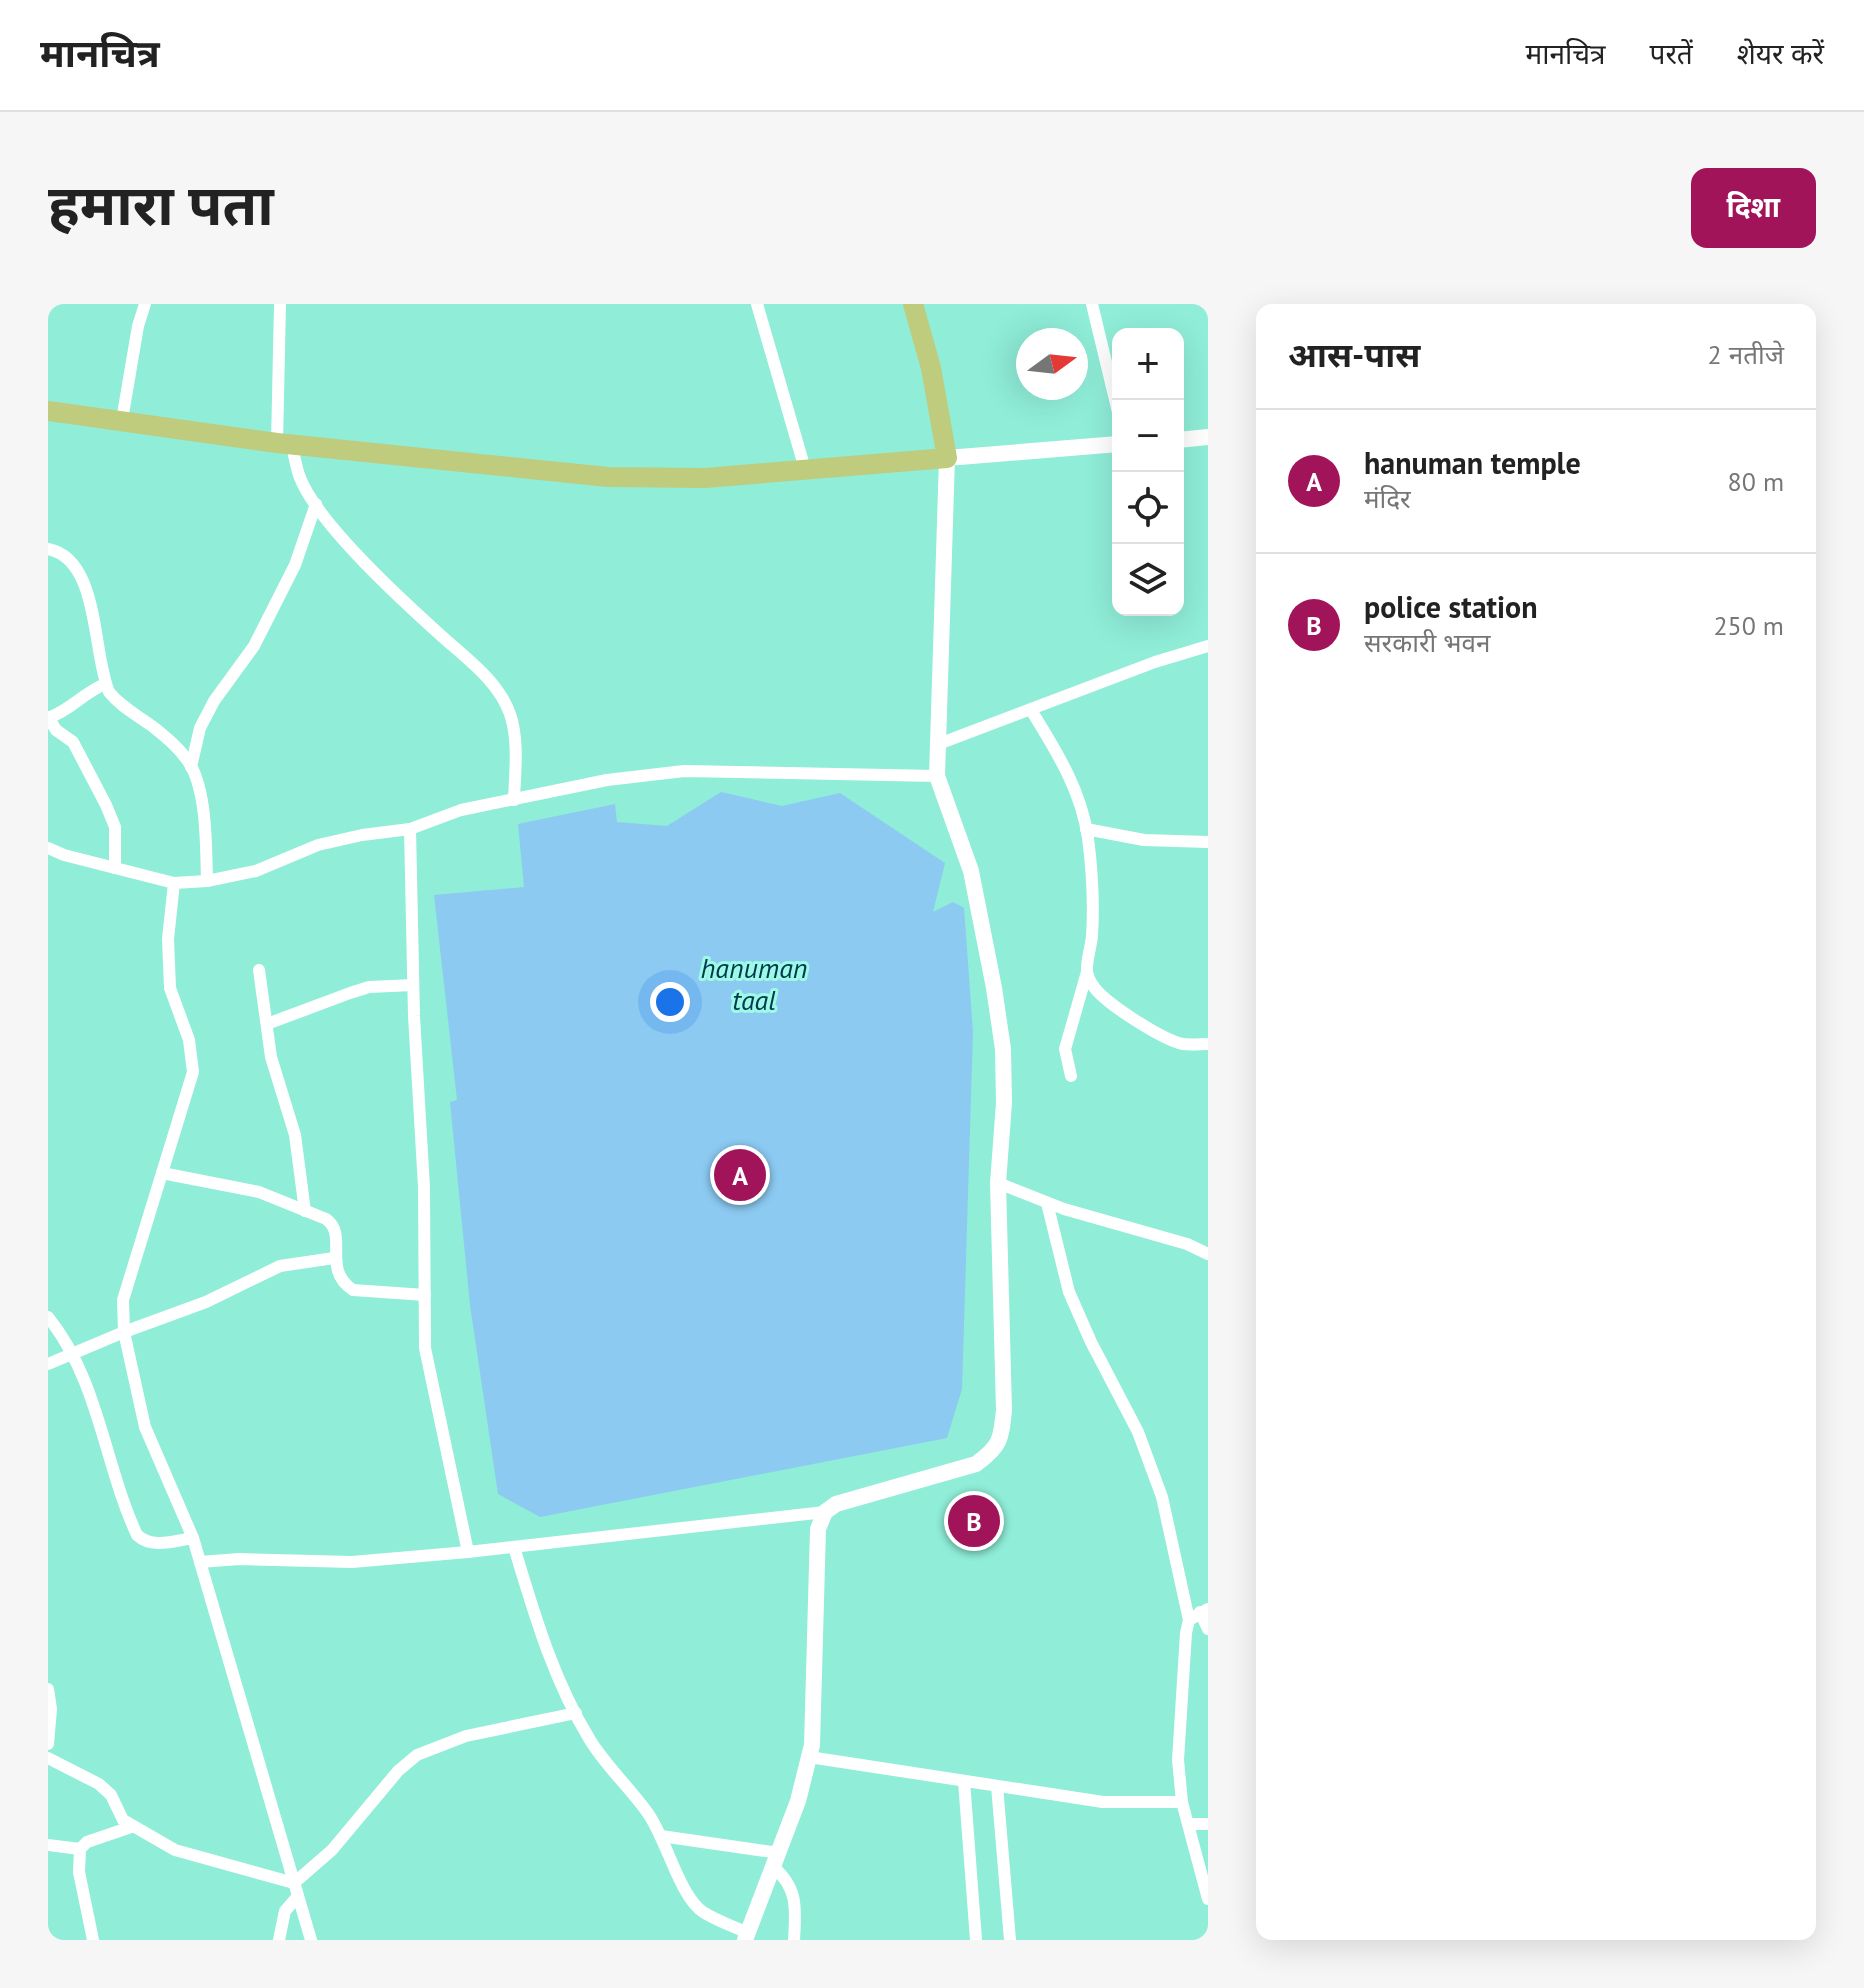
<!DOCTYPE html>
<html lang="hi">
<meta charset="utf-8">
<style>
body{margin:0;font-family:"PT Sans","Noto Sans Devanagari",sans-serif;background:#f6f6f6;color:#222}
.controls{position:absolute;right:24px;top:24px;display:grid;overflow:hidden;border-radius:16px;box-shadow:0 8px 32px #0002}
.controls button{width:72px;height:72px;display:grid;place-items:center;padding:0;border:0;border-bottom:2px solid #e0e0e0;background:#fff;color:#222;font:40px sans-serif}
.compass{position:absolute;left:968px;top:24px;width:72px;height:72px;border-radius:50%;background:#fff;box-shadow:0 8px 32px #0002;rotate:75deg}
.you{position:absolute;left:622px;top:698px;width:28px;height:28px;margin:-20px;border:6px solid #fff;border-radius:50%;background:#1a73e8;box-shadow:0 0 0 12px #1a73e833}
.badge{display:grid;place-items:center;width:52px;height:52px;border-radius:50%;background:#a2145a;color:#fff;font-size:26px;font-weight:700}
.pin{position:absolute;translate:-50% -50%;border:4px solid #fff;box-shadow:0 2px 8px #0006}
.list{margin:0;padding:0;list-style:none}
h2{display:flex;justify-content:space-between;align-items:center;height:104px;margin:0;padding:0 32px;font-size:34px}
h2 small{font-size:26px;font-weight:400;color:#767676}
.list li{display:grid;grid-template-columns:52px 1fr auto;gap:24px;align-items:center;box-sizing:border-box;height:144px;padding:0 32px;border-top:2px solid #e0e0e0}
.list b{display:block;font-size:30px;white-space:nowrap}
.list p{margin:0;font-size:26px;white-space:nowrap;color:#767676}
.list em{font-size:26px;font-style:normal;color:#767676}
.icon{flex:none;width:44px;height:44px;fill:none;stroke:currentColor;stroke-width:2;stroke-linecap:round;stroke-linejoin:round}
.map{position:relative;flex:none;width:1160px;height:1636px;overflow:hidden;border-radius:16px}
header{display:flex;align-items:center;gap:48px;box-sizing:border-box;height:112px;padding:0 40px;background:#fff;border-bottom:2px solid #e0e0e0}
header strong{font-size:38px}
nav{display:flex;gap:44px;margin-inline-start:auto;font-size:28px}
.intro{display:flex;align-items:center;justify-content:space-between;box-sizing:border-box;height:192px;padding:0 48px}
h1{margin:0;font-size:56px}
.button{padding:20px 36px;border-radius:16px;background:#a2145a;color:#fff;font-size:28px;font-weight:700}
main{display:flex;gap:48px;padding:0 48px}
aside{flex:1;background:#fff;border-radius:16px;box-shadow:0 8px 32px #0002}
.map>svg:first-child{display:block}
.water{fill:#8ccaf2;fill-rule:evenodd}
.lines{fill:none;stroke-linecap:round;stroke-linejoin:round}
.minor{stroke:#fff;stroke-width:12}
.tertiary{stroke:#fff;stroke-width:16}
.primary{stroke:#bfcb7d;stroke-width:20}
.labels{text-anchor:middle;stroke-width:6;stroke-linejoin:round;paint-order:stroke}
.water-label{font-size:28px;font-style:italic;fill:#033752;stroke:#9cfae5}
</style>
<header>
<strong>मानचित्र</strong>
<nav><a>मानचित्र</a><a>परतें</a><a>शेयर करें</a></nav>
</header>
<div class="intro"><h1>हमारा पता</h1><a class="button">दिशा</a></div>
<main>
<div class="map">
<svg width="1160" height="1636" viewBox="0 0 1160 1636">
<rect width="100%" height="100%" fill="#8fedd8"/>
<path class="water" d="M673,488L734,502L792,489L897,559L885,608L905,598L916,604L925,728L914,1085L899,1134L492,1213L450,1190L422,1001L402,798L409,796L386,591L476,583L470,520L567,500L569,518L619,522ZM700,859L701,881L680,882L679,860Z"/>
<g class="lines">
<g class="minor">
<path d="M709,0L757,165"/>
<path d="M1044,0L1070,108"/>
<path d="M74,116L90,22L97,0"/>
<path d="M229,139L232,0"/>
<path d="M244,141C246,151 248,162 251,171C267,218 359,301 398,336C422,357 451,379 462,410C471,436 467,468 466,496"/>
<path d="M0,245C52,255 44,348 61,388C73,403 89,411 104,422C118,433 134,446 143,462C159,491 158,544 159,577"/>
<path d="M983,406C1008,447 1033,485 1040,534C1044,565 1046,600 1044,632C1043,643 1038,657 1039,668C1040,672 1041,676 1044,680C1054,698 1115,736 1135,740C1143,741 1152,740 1160,740"/>
<path d="M0,413L8,426L25,438L58,501L67,523V564"/>
<path d="M0,414C23,406 35,389 57,380"/>
<path d="M888,441L1107,358L1160,342"/>
<path d="M143,463L152,424L166,397L206,342L247,261L268,200"/>
<path d="M362,525L366,712L376,883L377,1044L420,1248L777,1208"/>
<path d="M1038,525L1096,536L1160,538"/>
<path d="M0,544L16,551L126,579L159,577L208,567L270,541L314,531L362,525L413,506L559,476L636,467L889,472"/>
<path d="M126,579L120,635L122,684L141,736L145,768L75,996L76,1028L97,1123L145,1234L263,1636"/>
<path d="M211,666L223,753L247,831L257,907"/>
<path d="M219,720L302,689L321,683L365,681"/>
<path d="M1023,772L1017,745L1039,668"/>
<path d="M114,869L211,888L278,915C301,931 273,965 305,986L377,991"/>
<path d="M950,879L1016,905L1139,940L1160,950"/>
<path d="M999,899L1021,988L1043,1038L1090,1128L1114,1193L1141,1316"/>
<path d="M0,1013C51,1076 56,1160 89,1231C104,1245 126,1237 145,1234"/>
<path d="M0,1060L76,1028L158,998L232,962L286,954"/>
<path d="M466,1243C486,1309 505,1376 542,1436C558,1462 581,1483 599,1508C618,1533 631,1592 655,1608C669,1617 685,1622 700,1629"/>
<path d="M152,1258L191,1255L304,1258L420,1248"/>
<path d="M1160,1305L1141,1316L1138,1329L1130,1456L1134,1498L1160,1595"/>
<path d="M1152,1308L1160,1325"/>
<path d="M0,1385L3,1405L0,1440"/>
<path d="M761,1453L1055,1498H1134"/>
<path d="M0,1454L51,1480L63,1491L75,1516L127,1546L246,1579L284,1546L350,1467L369,1451L418,1432L528,1409"/>
<path d="M916,1477L928,1636"/>
<path d="M949,1482L962,1636"/>
<path d="M1140,1520H1160"/>
<path d="M613,1532L731,1549"/>
<path d="M0,1541L32,1545"/>
<path d="M725,1563C750,1583 748,1605 746,1636"/>
<path d="M45,1636L31,1568L32,1545L39,1538L83,1523"/>
<path d="M231,1636L237,1607L250,1592"/>
</g>
<g class="tertiary">
<path d="M1130,136L1160,133"/>
<path d="M697,1636L750,1497L764,1441L770,1225L777,1208L788,1200L928,1160C953,1142 953,1135 956,1106L950,879L956,799L955,745L946,684L923,567L889,472L899,154L1070,140"/>
</g>
<path class="primary" d="M0,107L229,139L560,173L657,174L899,154L883,64L865,0"/>
</g>
<g class="labels">
<g class="water-label">
<text x="706" y="674">hanuman<tspan x="706" dy="32">taal</tspan></text>
</g>
</g>
</svg>
<div class="controls">
<button>+</button>
<button>−</button>
<button><svg class="icon" aria-label="locate" viewBox="0 0 24 24"><circle cx="12" cy="12" r="6"/><path d="M12 2v4M12 18v4M2 12h4M18 12h4"/></svg></button>
<button><svg class="icon" aria-label="layers" viewBox="0 0 24 24"><path d="M12 4l9 5-9 5-9-5zM3 14l9 5 9-5"/></svg></button>
</div>
<svg class="compass" viewBox="-18 -18 36 36"><path d="M0-13l5 13h-10z" fill="#e53935"/><path d="M0 13l5-13h-10z" fill="#767676"/></svg>
<div class="you"></div>
<div class="pin badge" style="left:692px;top:871px">A</div>
<div class="pin badge" style="left:926px;top:1217px">B</div>
</div>
<aside>
<h2>आस-पास<small>2 नतीजे</small></h2>
<ul class="list">
<li><span class="badge">A</span><div><b>hanuman temple</b><p>मंदिर</p></div><em>80 m</em></li>
<li><span class="badge">B</span><div><b>police station</b><p>सरकारी भवन</p></div><em>250 m</em></li>
</ul>
</aside>
</main>
